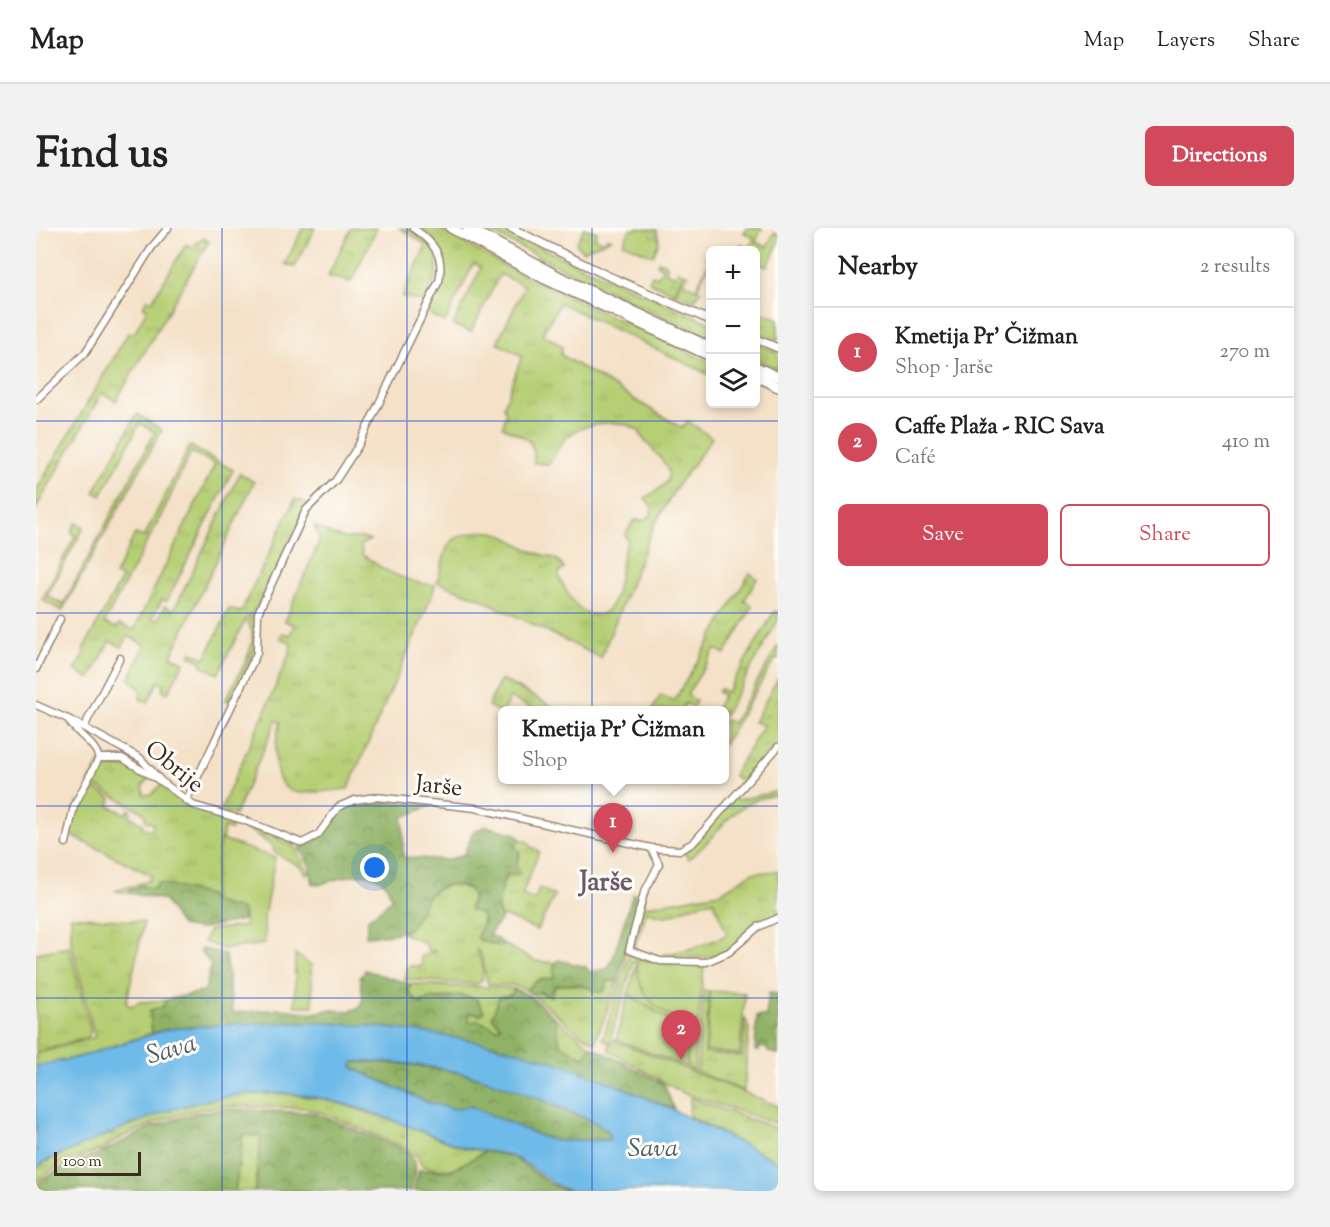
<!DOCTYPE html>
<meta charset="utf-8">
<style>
body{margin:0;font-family:"Sorts Mill Goudy",serif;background:#f2f2f2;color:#222}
.controls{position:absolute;right:18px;top:18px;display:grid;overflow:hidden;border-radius:9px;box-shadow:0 3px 9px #0003}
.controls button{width:54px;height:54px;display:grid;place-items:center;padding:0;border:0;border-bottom:2px solid #e0e0e0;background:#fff;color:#222;font:30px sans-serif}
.scale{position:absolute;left:18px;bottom:15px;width:87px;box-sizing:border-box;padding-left:6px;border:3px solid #3b2a1e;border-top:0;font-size:16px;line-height:21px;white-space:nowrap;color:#3b2a1e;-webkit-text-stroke:4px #fdfcf7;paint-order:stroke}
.you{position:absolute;left:339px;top:640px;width:21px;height:21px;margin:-15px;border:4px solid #fff;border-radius:50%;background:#1a73e8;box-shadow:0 0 0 9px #1a73e833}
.badge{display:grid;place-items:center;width:39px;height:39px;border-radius:50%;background:#d1495b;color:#fff;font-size:20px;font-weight:700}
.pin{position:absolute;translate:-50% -50px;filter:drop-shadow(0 2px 3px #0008)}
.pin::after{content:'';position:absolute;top:32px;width:21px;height:18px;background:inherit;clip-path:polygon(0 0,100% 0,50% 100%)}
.popup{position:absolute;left:462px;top:478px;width:231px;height:78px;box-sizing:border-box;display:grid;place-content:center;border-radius:9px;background:#fff;filter:drop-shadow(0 2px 4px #0005);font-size:20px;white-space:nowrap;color:#767676}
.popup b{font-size:22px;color:#222}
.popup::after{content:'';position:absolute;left:50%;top:100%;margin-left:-12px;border:12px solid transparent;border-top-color:#fff}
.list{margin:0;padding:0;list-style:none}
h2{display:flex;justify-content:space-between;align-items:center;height:78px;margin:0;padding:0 24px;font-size:26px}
h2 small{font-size:20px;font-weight:400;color:#767676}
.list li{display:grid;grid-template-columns:39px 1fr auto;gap:18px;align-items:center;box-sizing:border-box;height:90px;padding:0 24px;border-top:2px solid #e0e0e0}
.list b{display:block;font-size:22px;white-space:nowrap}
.list p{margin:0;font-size:20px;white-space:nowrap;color:#767676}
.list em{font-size:20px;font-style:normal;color:#767676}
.actions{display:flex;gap:12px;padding:18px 24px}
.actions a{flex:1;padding:14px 0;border:2px solid #d1495b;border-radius:9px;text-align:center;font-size:21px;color:#d1495b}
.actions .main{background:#d1495b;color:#fff}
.icon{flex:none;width:33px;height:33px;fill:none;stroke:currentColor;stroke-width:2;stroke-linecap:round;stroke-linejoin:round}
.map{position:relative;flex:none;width:742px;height:963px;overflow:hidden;border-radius:9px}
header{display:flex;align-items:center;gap:36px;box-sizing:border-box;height:84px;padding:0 30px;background:#fff;border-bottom:2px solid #e0e0e0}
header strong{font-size:28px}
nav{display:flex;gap:33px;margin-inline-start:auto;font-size:21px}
.intro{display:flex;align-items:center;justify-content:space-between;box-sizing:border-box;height:144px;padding:0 36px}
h1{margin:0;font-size:42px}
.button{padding:15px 27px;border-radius:9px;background:#d1495b;color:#fff;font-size:21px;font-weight:700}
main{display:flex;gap:36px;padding:0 36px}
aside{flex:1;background:#fff;border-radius:9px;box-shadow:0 3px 9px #0003}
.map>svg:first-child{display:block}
.grass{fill:url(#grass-tufts);stroke:#787c4a;stroke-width:1.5;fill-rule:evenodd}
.forest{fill:url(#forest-crowns);stroke:#666e42;stroke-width:1.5}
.green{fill:#b6cf75;stroke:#787c4a;stroke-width:1.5}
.water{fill:#6ebae8;stroke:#547283;stroke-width:1.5;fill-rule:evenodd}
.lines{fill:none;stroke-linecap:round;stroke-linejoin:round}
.minor-casing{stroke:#988672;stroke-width:9}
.tertiary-casing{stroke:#988672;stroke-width:10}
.trunk-casing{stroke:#988672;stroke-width:12}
.minor{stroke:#fff;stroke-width:6}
.tertiary{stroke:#fff;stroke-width:7}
.trunk{stroke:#fff;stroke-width:9}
.grid{fill:none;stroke:#1d4ed8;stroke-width:1.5;stroke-opacity:0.55}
.labels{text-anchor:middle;stroke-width:6;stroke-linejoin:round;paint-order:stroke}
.street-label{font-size:24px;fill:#3b2a1e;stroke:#fdfcf7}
.water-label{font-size:26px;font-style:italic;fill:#4d5c65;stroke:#fdfcf7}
.quarter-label{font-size:27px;font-weight:bold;fill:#6b5b68;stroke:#fdfcf7}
</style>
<header>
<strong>Map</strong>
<nav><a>Map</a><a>Layers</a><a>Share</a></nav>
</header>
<div class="intro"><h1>Find us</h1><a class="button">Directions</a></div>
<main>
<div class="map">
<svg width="742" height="963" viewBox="0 0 742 963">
<defs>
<pattern id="grass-tufts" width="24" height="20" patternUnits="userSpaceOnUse" patternTransform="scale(1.5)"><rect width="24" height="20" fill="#b6cf75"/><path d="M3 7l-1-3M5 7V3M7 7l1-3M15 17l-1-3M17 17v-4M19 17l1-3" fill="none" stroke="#9db265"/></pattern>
<pattern id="forest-crowns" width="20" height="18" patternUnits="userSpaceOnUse" patternTransform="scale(1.5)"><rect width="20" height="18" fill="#90b266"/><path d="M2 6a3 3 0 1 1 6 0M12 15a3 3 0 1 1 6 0" fill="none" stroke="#779153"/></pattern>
</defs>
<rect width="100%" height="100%" fill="#fdfcf7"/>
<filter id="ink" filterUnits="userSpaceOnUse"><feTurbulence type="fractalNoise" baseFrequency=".0167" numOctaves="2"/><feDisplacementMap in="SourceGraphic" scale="12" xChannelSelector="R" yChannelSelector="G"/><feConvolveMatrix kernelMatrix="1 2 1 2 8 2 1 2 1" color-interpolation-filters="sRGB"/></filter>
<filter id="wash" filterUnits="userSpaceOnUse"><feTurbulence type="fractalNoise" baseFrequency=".008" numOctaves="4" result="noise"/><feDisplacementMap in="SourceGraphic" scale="24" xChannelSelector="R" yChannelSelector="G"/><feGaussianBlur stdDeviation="1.35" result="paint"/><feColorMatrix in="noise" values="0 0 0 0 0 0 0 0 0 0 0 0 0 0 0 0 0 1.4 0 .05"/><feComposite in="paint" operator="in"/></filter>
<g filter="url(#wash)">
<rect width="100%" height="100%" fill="#f4e1c7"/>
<g class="grass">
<path d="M267,0H279L259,39L249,36Z"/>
<path d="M315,0H341L315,54L292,48Z"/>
<path d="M364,0C384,0 405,21 401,42C399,54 393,64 389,74L366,69L389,19V16Z"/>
<path d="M384,0H402L480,44L674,134V147L524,75L506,106L526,118L525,127L646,200L652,193L676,210L642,257L617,299L565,430L443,370L401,354C405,343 407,328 412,318C420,304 451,301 464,306C476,311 486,319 498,324C511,330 521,326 528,341L523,344V349C530,363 541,387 559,387C588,387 580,331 592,313L589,307L598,292H609L615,287L616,279L609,270C616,265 623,263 629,256C644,237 607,219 603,203C584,189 545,194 528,212C522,219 518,229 513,236L498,235C500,208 485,209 467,199L470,185L468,178L486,128L461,115L489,58L464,46L435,104L417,97L445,40L438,35L409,94L394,87L392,82C409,46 421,27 384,0Z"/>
<path d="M447,0H467L524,29L674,95V111L519,37Z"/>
<path d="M548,0L561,4L559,10L568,14L572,9L576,11L546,23L540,16Z"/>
<path d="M595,0L598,2L601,0L621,2L623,14L617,28L587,15Z"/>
<path d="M711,0H726L720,14L731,19L738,5L742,6V16L731,39L720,34V22H702L705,17L713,21L718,10L708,5Z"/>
<path d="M167,10L173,13L80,173L66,165L0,280V263L92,105L98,106L111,81L107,79L111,71L116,73L150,16L162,22L163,19L159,16Z"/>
<path d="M672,28H674V33L661,61L665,63L660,71L655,72L639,66L649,45L652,47L648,55L660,61L674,32L670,29Z"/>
<path d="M623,33L631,37L630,44L639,48L642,42L647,45L638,65L613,54L616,47L622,49L626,41L621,36Z"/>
<path d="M720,83L742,90V112L720,103Z"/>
<path d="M720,115L742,125V141L720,131Z"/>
<path d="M101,186L126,202L26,383L6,372L39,308L35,304L40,295L48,299L11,368L27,377L119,204L104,195L65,268L58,264Z"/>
<path d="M154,218L197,242L131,373L126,372L116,390L121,393L129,378L138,382L204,245L218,254L135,428L148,434L132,465L126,462L128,457L122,454L112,474L104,471L105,462L93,451L109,417L92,408L86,419L74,413L54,451L39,442L47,430L48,420L86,350L79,347L97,310L99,306L108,309ZM155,224L179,236L98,402L83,396L81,400L68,395L127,284Z"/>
<path d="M259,271L273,276L221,380L210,391L182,446L166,438L165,433L153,428L155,424L169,430L193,381L205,384Z"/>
<path d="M278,298C288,302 300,310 310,310C321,310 324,308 334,312L325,317L326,326C346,342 373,356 399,357L396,368L312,561C297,562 279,565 266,565C231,565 238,514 245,494L240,493L199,587L184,583L225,491L229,489L227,488L254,424L255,415L244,410L247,405L254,407L258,397L249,393L284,311Z"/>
<path d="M714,345L721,351L708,373L717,378L689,426L679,421L651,467L660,473L657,479L650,475L645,482H616L625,467L638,473Z"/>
<path d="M742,383V392L688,488V482H679L687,467L682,464L684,461L691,464L738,384Z"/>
<path d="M215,389H219V421L196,475L190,472C197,454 229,411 211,395Z"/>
<path d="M742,418V432L739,431L688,516V494L689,492L697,495Z"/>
<path d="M742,450V516L705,553L697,547L728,497L718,494Z"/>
<path d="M465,451L523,482H500L474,470L466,485L452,478Z"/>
<path d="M78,529L115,549L107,557L108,567L116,566L125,556L159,580L192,590L196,595L195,602L188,600L176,673L123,655L114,662L106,657L101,661H94L93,665L79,663L112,653L115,647L32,606L42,574L48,577L57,559L75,570L73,578L90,586L93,581L95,583L94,588L107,596V600L116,602L117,595L110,593L108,585L53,554L64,534Z"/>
<path d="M742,563V567C693,572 687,605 653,631L648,625L661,614L697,570L702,572Z"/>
<path d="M209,597L257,617L273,645L270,646C263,633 249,633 238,624L237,618L207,598Z"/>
<path d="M484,611L494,615V618L503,623L486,667L499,672L503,660L519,667L501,702L468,688L466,690L462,686C458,658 473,650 484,628L478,619Z"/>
<path d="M742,643V689L724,696L721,693L693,723L674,729L628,731L627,727C653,723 668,716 691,707L678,673C670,675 661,676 653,679C634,688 633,692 611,683L598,720L595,719L606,679L684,665L716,645Z"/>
<path d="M413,657L424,658L436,663L437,669L433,679L446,686L447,714L465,718L468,716L499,733L518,735V751L502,752L490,762L477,757H453C446,746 451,731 440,721L447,738L446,753L441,756L369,751L372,738H386L385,728L401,723H392L390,716L366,705C391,691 376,668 413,657Z"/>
<path d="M35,688L108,694L90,776L95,778L104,774L131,772L126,779L114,782L116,805L43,829L0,838V826L59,809L35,715Z"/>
<path d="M33,719L55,804L50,810L0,824V725Z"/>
<path d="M598,725L620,734H597L573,816L567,811L593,726Z"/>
<path d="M601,735L608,763L638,791L662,795L658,843L651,839V804L592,766Z"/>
<path d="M578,751L582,753L559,814L543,805L495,765L499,763L510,768L518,762L519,758C536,756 547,757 562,764L572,753Z"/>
<path d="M374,756L471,760L478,761L475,767L467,768L461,794L465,799L459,801L433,794L432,785L447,787L415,768L381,775L373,764Z"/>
<path d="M668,763L673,764L669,825L706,828L709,790L713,801L708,863L661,844Z"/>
<path d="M519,790L555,818L551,828L548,830L524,816Z"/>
<path d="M578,812L742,878V896L647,865L575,824L572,820Z"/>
<path d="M209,866H251L289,871L365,895L425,919L450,923C425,937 413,949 385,937L382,929L370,920L284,884L268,880L191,878L164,881L125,892L88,908L65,922L26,935L0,953V941L8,934L81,901L129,883L180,870Z"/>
<path d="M654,870L742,901V934L653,888Z"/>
<path d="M207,907H226L219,963H199Z"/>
</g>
<g class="forest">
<path d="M335,573L399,576L367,589V629L412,632L428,626L437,604L450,598L480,606L484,611L478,619L484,624L480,637L484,645L476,648L471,646L468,650L461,679L466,690L453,706L468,716L465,718L443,712L441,708L448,694L446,686L434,682L437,669L433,660C388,647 393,677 373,701L357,706L330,708L332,691L352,675L355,670C348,633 307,649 282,657L277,656L273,636L263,620C269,615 278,615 284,609C304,588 300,575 335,573Z"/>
<path d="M123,655L173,667L176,673L207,682V692L162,701L145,698L128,672L93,665L94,661H101L103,658L118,661Z"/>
<path d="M597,666L604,668L582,753H572L568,763L562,764L544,756L519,757L515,769L505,764L495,765L490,762L502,752L518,750V735L522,732L550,739L553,744L571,741L576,733Z"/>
<path d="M166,720L189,727L197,785L245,781L278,785L292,782L314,783L324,779L327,770L324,748L327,747L329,742L374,756L373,765L384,776L394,770L407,772L423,767L441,771L448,784L443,787L441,785H432L433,794L443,793L462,801L465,798L456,790L463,769L475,767L478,761L494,768L519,790L524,816L548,830L555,818L628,856L638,881L505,830L393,806L307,796H195L132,801L116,805L114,782L126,779L131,772L169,763L175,736L164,723Z"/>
<path d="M733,765L742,766V826L732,824L731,820L724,819L723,823H719L721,788H730Z"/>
<path d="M318,834C416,834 471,856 558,894L572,903L574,912L521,913L506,909L434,878L417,881L391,874L319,841L315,838Z"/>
<path d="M191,881L278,885L366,921C385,931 380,945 375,963H219L225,907H207L199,963L2,962V955L29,938L63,926L115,899L160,885Z"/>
<path d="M450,923L477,929L514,956L533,963H378L383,942L414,943Z"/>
</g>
<g class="green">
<path d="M184,611L239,630L228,688L229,716L187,721L168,714L173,702L209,698L207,682L176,673Z"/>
<path d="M259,726L275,737L277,778H259Z"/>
<path d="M601,732L668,739L662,795C626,790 601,771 601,732Z"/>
<path d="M674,763L709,765L704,826L670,823Z"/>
<path d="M592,766L651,804V839L580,811Z"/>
</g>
<path class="water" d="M195,796C232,796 271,793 308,796C368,800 449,812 505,830C588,855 665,895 742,934V963L533,962C510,956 496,935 474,928C458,922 438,924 421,917C377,901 334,881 288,871C184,848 99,896 8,934L0,941V838L43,829L132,801ZM318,834C411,831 475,858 558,894L572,903L574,912L521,913L507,909L434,878L417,881L391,874L319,841L316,838Z"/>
</g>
<g filter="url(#ink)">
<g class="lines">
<g class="minor-casing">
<g id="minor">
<path d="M0,172L49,125L116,19L132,0"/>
<path d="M0,441L24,391"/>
<path d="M0,477L32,491L104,530L125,553L157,577L207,592L266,615L282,607L302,579L319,572L340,569L439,580L615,620L644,622L657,615L742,519"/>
<path d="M48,499L84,430"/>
<path d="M63,530H86L124,553"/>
<path d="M150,573L221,425L222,385L270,282L300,252L322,218L403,53C409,27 397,14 377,0"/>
<path d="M30,615L38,578L63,530C58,513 39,506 32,491"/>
<path d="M615,620L623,636L608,665L593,722L624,733L670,734L693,724L722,699L742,690"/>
</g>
</g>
<g class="tertiary-casing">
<g id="tertiary">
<path d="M475,0L570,47L674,92"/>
<path d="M720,111L742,120"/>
</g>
</g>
<g class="trunk-casing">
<g id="trunk">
<path d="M415,0L509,51L674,128"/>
<path d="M432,0L522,48L674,119"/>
<path d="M720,139L742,149"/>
<path d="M720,148L742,159"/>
</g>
</g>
<use href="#minor" class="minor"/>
<use href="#tertiary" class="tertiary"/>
<use href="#trunk" class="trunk"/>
</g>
</g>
<path class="grid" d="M186,0V963M371,0V963M556,0V963M0,193H742M0,385H742M0,578H742M0,770H742"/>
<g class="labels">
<g class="street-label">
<text transform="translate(139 538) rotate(39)" y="8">Obrije</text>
<text transform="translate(403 557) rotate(6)" y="8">Jarše</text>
</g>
<g class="water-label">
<text transform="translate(135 820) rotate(-16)" y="9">Sava</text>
<text x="617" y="928">Sava</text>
</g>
<g class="quarter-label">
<text x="570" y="662">Jarše</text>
</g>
</g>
</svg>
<div class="controls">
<button>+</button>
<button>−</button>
<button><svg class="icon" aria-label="layers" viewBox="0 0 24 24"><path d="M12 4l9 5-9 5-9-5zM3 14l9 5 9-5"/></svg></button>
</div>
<div class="scale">100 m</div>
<div class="you"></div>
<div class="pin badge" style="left:577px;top:625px">1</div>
<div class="popup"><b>Kmetija Pr' Čižman</b>Shop</div>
<div class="pin badge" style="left:645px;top:832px">2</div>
</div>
<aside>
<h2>Nearby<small>2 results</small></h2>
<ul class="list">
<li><span class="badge">1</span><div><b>Kmetija Pr' Čižman</b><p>Shop · Jarše</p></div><em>270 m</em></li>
<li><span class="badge">2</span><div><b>Caffe Plaža - RIC Sava</b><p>Café</p></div><em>410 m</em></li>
</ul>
<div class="actions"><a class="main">Save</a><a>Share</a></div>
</aside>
</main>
